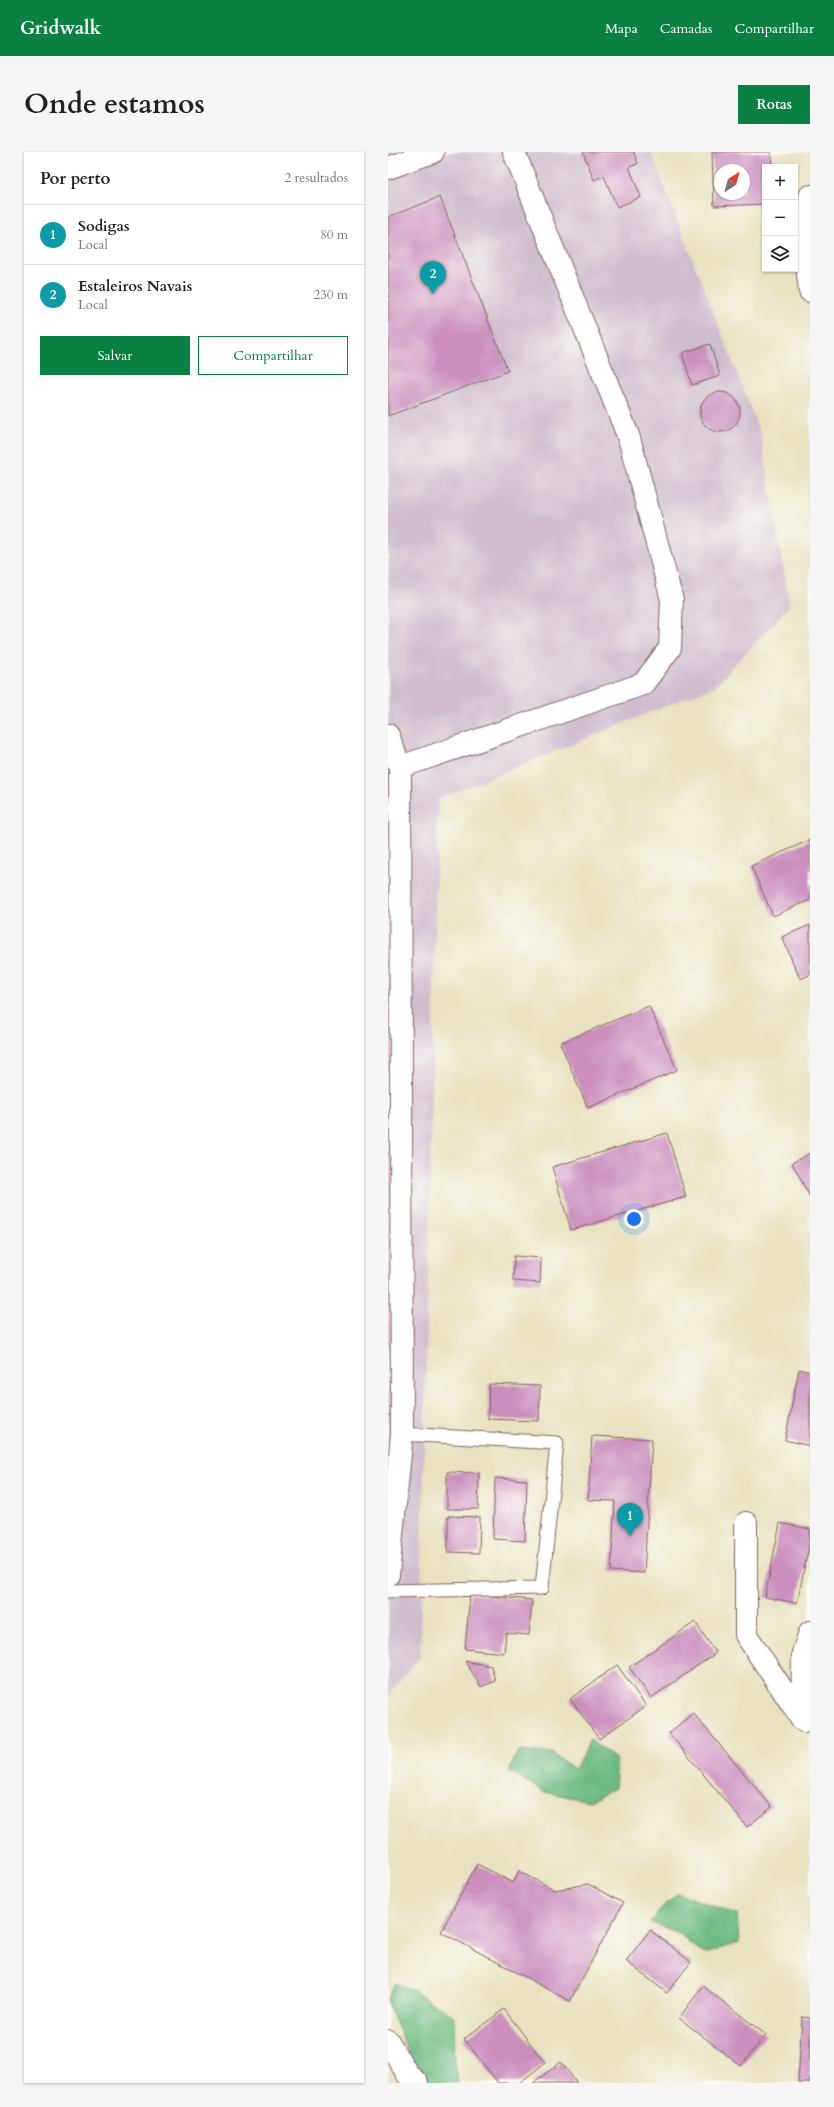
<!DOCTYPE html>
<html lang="pt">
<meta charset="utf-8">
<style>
body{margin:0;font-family:Cardo,serif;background:#f6f6f6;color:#202124}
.controls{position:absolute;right:12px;top:12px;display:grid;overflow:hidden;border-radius:0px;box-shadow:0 1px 3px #0004}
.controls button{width:36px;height:36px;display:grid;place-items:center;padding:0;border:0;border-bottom:1px solid #e0e0e0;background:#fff;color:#202124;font:20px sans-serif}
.compass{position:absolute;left:326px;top:12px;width:36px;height:36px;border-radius:50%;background:#fff;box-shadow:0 1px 3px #0004;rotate:37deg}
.you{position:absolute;left:246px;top:1067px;width:14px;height:14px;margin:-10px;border:3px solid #fff;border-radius:50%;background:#1a73e8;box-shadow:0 0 0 6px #1a73e833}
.badge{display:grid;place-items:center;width:26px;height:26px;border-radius:50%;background:#0b8043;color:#fff;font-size:13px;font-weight:700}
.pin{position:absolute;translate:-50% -33px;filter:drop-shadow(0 1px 2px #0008)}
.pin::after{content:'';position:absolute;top:21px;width:14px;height:12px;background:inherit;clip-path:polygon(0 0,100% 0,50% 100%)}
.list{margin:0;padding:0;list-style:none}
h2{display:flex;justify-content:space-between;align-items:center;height:52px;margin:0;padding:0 16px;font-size:17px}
h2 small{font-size:13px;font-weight:400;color:#757577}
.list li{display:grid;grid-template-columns:26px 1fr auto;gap:12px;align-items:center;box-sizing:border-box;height:60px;padding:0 16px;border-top:1px solid #e0e0e0}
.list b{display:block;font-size:15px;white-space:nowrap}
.list p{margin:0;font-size:13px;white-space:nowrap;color:#757577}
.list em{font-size:13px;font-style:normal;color:#757577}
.actions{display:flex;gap:8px;padding:12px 16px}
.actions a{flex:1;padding:9px 0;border:1px solid #0b8043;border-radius:0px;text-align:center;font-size:14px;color:#0b8043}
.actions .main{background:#0b8043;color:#fff}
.icon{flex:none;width:22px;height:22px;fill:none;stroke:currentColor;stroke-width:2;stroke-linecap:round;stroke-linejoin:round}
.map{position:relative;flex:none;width:422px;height:1931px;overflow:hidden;border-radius:0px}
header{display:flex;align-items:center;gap:24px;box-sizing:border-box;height:56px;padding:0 20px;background:#0b8043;color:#fff}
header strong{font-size:19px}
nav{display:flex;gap:22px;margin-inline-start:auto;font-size:14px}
.intro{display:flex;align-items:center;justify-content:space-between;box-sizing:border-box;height:96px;padding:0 24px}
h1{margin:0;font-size:28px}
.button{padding:10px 18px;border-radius:0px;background:#0b8043;color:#fff;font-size:14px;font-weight:700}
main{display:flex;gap:24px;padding:0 24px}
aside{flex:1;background:#fff;border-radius:0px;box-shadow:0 1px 3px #0004}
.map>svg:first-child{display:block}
.industrial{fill:#cfbdce}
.forest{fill:#6dba83;stroke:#5c6c57}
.building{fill:#cb8ebd;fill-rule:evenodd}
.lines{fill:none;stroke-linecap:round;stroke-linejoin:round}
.lane-casing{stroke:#81635f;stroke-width:15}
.street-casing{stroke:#81635f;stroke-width:24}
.lane{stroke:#fff;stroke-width:13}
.street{stroke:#fff;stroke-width:22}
</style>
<header>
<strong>Gridwalk</strong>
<nav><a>Mapa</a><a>Camadas</a><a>Compartilhar</a></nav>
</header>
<div class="intro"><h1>Onde estamos</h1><a class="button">Rotas</a></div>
<main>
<aside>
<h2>Por perto<small>2 resultados</small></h2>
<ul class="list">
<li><span class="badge" style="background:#0f9aa8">1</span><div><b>Sodigas</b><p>Local</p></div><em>80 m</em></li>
<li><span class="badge" style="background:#0f9aa8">2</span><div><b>Estaleiros Navais</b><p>Local</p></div><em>230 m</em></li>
</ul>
<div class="actions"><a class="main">Salvar</a><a>Compartilhar</a></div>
</aside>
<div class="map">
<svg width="422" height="1931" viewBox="0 0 422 1931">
<rect width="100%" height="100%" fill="#fdfcf7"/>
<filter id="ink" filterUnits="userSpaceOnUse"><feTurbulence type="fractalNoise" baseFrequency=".025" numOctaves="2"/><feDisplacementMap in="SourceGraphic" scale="8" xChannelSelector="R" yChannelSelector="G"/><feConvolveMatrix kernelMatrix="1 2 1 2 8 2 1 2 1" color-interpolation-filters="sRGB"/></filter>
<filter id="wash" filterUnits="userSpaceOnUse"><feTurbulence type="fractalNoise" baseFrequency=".012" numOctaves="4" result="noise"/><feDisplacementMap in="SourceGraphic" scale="16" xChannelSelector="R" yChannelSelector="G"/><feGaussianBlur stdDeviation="0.9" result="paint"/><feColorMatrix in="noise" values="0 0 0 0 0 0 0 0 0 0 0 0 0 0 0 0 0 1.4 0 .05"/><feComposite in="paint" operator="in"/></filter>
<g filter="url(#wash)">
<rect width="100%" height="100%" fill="#e8e2c0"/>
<path class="industrial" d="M0,0H263L372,280L402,453L327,534L50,647L32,1504L0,1545Z"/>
<g class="forest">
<path d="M202,1588L229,1608L227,1636L202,1649L156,1640L121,1619L130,1599L163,1601L187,1617Z"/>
<path d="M289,1741L349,1762L351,1791L316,1802L289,1780L261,1770Z"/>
<path d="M8,1831L26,1839L66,1864L67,1907L70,1931H44L28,1919L0,1851V1846Z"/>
</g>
<g id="blocks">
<g class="building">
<path d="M195,0H246L250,12L241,15L253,45L229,55L216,24L206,28Z"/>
<path d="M324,0H383L384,15H377V52L326,54ZM332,18H356V42H332Z"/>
<path d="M52,45L120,219L0,264V65Z"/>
<path d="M322,192L332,224L304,233L294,201Z"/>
<circle cx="332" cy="260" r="20"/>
<path d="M422,688V748L385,764L363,714Z"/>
<path d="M422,773V823L412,827L394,785Z"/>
<path d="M261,854L289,918L200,956L172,891Z"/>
<path d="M279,981L298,1045L183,1078L164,1015Z"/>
<path d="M422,1001V1045L404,1011Z"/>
<path d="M126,1104L153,1106L152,1131L125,1129Z"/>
<path d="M411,1217L422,1220V1294L397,1288Z"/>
<path d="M101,1232L152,1234L151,1269L100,1267Z"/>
<path d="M204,1284L264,1287L256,1421L223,1419L227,1349L200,1348Z"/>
<path d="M59,1320L91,1321L90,1357H59Z"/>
<path d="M107,1326L139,1328L137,1389L105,1387Z"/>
<path d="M60,1364L92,1365L91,1401L60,1400Z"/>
<path d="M392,1371L422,1377V1389L409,1451L377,1445Z"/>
<path d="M82,1442L144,1448L141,1483L118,1481L116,1501L77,1497Z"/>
<path d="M307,1470L328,1501L263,1546L241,1515Z"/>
<path d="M77,1509L103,1514L107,1529L93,1535Z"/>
<path d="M229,1513L258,1554L211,1587L182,1547Z"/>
<path d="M305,1561L384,1655L359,1675L281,1581Z"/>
<path d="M89,1712L125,1731L131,1719L167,1738L200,1732L235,1751L182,1849L53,1780Z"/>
<path d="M262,1778L303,1810L279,1841L238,1809Z"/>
<path d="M315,1834L378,1883L353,1914L291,1866Z"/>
<path d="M116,1857L157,1911L131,1931H110L76,1887Z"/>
<path d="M414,1865L422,1866V1931H410Z"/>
<path d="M173,1910L189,1931H145Z"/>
</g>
</g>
</g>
<g filter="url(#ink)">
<use href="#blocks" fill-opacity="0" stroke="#81635f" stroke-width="1"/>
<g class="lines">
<g class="lane-casing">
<path id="lane" d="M0,1439L154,1436L169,1291L14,1282"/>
</g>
<g class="street-casing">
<g id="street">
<path d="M0,16L45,0"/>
<path d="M422,44L418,106L422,139"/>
<path d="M0,583L12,615L14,1282L0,1423"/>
<path d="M12,615L255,532L282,496L284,448L241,286L126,0"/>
<path d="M358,1371V1483L414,1567"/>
<path d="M416,1569L414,1567L415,1501L422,1480"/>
<path d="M0,1889L20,1923L29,1931"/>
</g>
</g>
<use href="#lane" class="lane"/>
<use href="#street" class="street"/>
</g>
</g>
</svg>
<div class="controls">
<button>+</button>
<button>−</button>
<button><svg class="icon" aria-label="layers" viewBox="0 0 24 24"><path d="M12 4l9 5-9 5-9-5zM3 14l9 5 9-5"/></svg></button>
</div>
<svg class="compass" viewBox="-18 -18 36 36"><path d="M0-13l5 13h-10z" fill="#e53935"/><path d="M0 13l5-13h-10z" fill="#757577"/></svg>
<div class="you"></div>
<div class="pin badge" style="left:242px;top:1384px;background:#0f9aa8">1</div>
<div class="pin badge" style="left:45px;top:142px;background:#0f9aa8">2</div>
</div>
</main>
